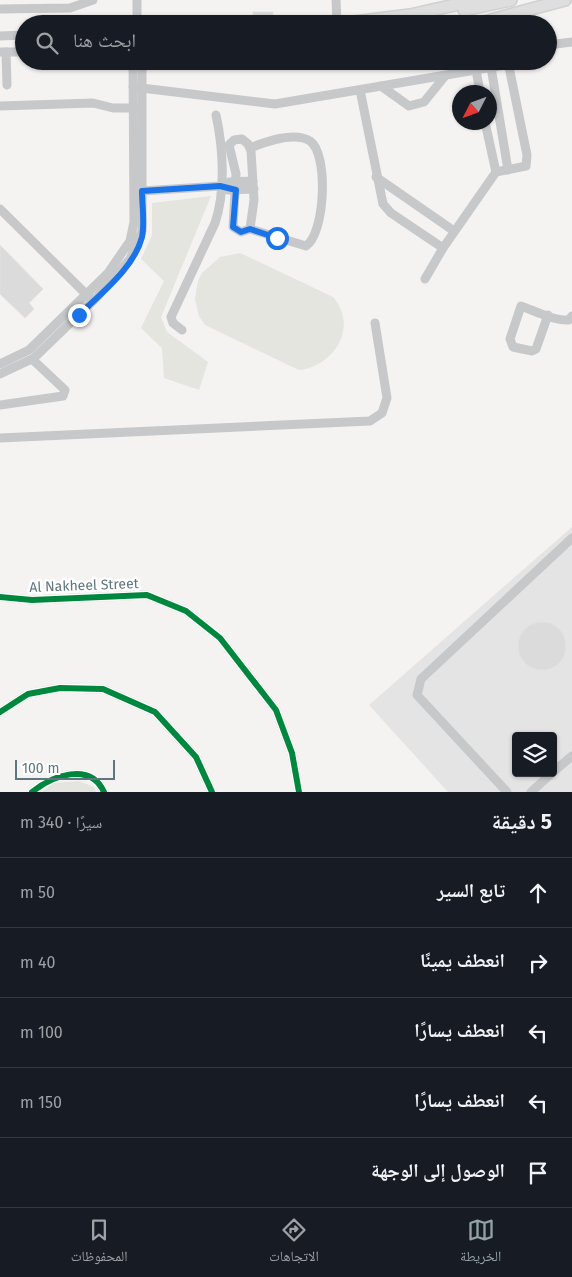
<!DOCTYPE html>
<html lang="ar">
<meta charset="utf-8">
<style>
body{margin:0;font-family:"Fira Sans","Noto Naskh Arabic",sans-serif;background:#20242c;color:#f1f3f6;direction:rtl}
.controls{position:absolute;right:15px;bottom:15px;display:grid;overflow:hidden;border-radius:5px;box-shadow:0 1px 4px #0004}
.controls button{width:45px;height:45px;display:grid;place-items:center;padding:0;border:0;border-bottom:1px solid #363941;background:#171b24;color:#f1f3f6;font:25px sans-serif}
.compass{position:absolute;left:452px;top:85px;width:45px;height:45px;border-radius:50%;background:#171b24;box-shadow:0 1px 4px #0004;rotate:228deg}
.scale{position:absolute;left:15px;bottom:12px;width:100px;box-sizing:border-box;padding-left:5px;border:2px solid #5e767d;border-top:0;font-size:14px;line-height:18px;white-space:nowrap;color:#5e767d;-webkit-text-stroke:4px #fff;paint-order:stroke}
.stop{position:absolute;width:15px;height:15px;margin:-11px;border:4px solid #1a73e8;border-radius:50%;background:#fff}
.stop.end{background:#1a73e8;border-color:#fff;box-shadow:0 1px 5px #0008}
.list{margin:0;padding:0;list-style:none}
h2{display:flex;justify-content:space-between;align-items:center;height:65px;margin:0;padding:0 20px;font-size:21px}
h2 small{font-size:16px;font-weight:400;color:#9ea1a6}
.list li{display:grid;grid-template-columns:32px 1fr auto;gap:15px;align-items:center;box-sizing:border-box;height:70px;padding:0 20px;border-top:1px solid #363941}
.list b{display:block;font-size:19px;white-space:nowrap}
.list em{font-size:16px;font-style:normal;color:#9ea1a6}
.icon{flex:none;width:28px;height:28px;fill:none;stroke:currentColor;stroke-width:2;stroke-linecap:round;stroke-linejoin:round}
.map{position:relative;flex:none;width:572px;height:792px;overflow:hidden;direction:ltr}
.search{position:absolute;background:#171b24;box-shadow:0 1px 4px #0004;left:15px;right:15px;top:15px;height:55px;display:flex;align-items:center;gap:12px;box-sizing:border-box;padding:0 18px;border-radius:28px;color:#9ea1a6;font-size:19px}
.sheet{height:415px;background:#171b24}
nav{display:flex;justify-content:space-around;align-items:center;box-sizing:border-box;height:70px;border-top:1px solid #363941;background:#171b24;font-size:14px;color:#9ea1a6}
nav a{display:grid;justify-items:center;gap:2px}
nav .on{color:#92a2a6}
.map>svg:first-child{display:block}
.built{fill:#e3e4e3;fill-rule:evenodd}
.green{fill:#e3e5de}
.building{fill:#dadbda;stroke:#e3e2e1}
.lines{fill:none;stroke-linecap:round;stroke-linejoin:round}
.major-casing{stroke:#d0d1d1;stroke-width:14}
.minor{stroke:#c7c8c9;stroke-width:9}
.major{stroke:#dddedd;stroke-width:11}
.cycleway-casing{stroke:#fff;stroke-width:9}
.cycleway{stroke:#00873e;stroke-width:6}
.route{stroke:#1a73e8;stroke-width:6}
.labels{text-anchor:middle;stroke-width:5;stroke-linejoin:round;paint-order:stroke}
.street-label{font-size:14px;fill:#5e767d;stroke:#fff}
</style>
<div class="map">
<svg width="572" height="792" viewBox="0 0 572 792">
<rect width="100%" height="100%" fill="#f4f3f1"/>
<path class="built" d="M572,527V792H448L369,705ZM516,736H553V773H516Z"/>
<g class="green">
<path d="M211,196L161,317L167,332L208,362L199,390L164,378L162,348L141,328L164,281L141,259L152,235V203Z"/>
<path d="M240,253L333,297C359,327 334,366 299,370L205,325L199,316L195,299L198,281L202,273L220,257Z"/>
<path d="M79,781L94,787L96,792H42L53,783Z"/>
</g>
<g class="building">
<rect x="253" y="12" width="20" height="12"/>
<path d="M0,245L43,289L29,303L34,309L25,318L0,294Z"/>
<circle cx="542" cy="646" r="24"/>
</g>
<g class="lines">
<g class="major-casing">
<g id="major">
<path d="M464,10L511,0"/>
<path d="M338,24L410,15L477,0"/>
<path d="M476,24L565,0"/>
</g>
</g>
<g class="minor">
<path d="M137,0V24"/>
<path d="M336,0L337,24"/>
<path d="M0,9L70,8L93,0"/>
<path d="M0,36L24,35"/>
<path d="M548,45L572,42"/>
<path d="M0,52H24"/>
<path d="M6,52L7,85"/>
<path d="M413,61L426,65L454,61"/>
<path d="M491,67L508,170"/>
<path d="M476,70L480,92"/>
<path d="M381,86L409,106L424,102L445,76"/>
<path d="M133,87L275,104L505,65L509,67L527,155L526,166L496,172L443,248L425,279"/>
<path d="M360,90L383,204L391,213L443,248"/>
<path d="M0,106L93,103L113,108H136"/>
<path d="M485,122L496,172"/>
<path d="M242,139L248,144L251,151L254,200L250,229L241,232L233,227L236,174L229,145L234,140Z"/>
<path d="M250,148C265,142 294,131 310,141C329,154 325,234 306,246L250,229"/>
<path d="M376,177L454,231"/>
<path d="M220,186L228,190L254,189"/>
<path d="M142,191L220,186L229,182L253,181"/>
<path d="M0,209L89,297"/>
<path d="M548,315L536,349L532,351L513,347L510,339L521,306C535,311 554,321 569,320L572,316"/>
<path d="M182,330L173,323L171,317L215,223C226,191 223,147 216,115"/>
<path d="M0,364L29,350L108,273L130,241L134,222L133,61"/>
<path d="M0,374L34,358L96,298L130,259L142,231V61"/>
<path d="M0,405L63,396L65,390L32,359"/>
<path d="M0,438L370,421L382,413L387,398L375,323"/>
<path d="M0,597L32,600L147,595L186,611L220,638L276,710L292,753L299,792"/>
<path d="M0,712L28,694L60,688L103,689L155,712L196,757L212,792"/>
<path d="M553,772L572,756"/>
<path d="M32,792C52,776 90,761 104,792"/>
<path d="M507,792L417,695L421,679L572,538"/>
<path d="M531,792L552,773"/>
</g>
<use href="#major" class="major"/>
<g class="cycleway-casing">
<g id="cycleway">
<path d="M0,597L32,600L147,595L186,611L220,638L276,710L292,753L299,792"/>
<path d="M0,712L28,694L60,688L103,689L155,712L196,757L212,792"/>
<path d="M32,792C52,776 90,761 104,792"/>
</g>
</g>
<use href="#cycleway" class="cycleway"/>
</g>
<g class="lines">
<path class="route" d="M79,315C101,293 134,268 142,237C145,223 142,205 142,191L220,186L236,190L233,227L241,232L250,229L277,238"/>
</g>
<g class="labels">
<g class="street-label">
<text transform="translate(84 585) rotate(-2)" y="5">Al Nakheel Street</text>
</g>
</g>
</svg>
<div class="controls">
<button><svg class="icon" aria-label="layers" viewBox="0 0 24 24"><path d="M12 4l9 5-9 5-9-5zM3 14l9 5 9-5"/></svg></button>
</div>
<svg class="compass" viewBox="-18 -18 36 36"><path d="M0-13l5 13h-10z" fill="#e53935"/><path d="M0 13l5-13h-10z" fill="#9ea1a6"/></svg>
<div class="scale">100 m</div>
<div class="stop" style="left:277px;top:238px"></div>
<div class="stop end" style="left:79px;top:315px"></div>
<div class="search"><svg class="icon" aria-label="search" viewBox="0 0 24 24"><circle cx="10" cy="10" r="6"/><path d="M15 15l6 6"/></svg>ابحث هنا</div>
</div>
<section class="sheet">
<h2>5 دقيقة<small>سيرًا · 340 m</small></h2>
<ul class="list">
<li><svg class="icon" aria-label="ahead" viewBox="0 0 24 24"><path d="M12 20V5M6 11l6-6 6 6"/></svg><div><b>تابع السير</b></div><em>50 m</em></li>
<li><svg class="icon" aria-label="right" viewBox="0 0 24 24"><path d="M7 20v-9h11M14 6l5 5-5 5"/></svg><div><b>انعطف يمينًا</b></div><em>40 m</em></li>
<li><svg class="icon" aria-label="left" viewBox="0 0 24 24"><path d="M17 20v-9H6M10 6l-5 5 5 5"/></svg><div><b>انعطف يسارًا</b></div><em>100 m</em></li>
<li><svg class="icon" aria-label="left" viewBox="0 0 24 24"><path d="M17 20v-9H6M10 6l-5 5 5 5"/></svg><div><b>انعطف يسارًا</b></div><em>150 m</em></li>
<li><svg class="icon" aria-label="arrive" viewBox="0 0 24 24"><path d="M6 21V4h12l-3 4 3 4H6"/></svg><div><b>الوصول إلى الوجهة</b></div></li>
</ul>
</section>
<nav>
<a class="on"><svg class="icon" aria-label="map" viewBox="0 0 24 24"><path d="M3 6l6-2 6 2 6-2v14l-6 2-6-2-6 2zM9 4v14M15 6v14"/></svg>الخريطة</a>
<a><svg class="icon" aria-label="directions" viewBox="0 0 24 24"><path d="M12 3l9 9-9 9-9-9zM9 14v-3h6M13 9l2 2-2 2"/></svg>الاتجاهات</a>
<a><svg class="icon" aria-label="saved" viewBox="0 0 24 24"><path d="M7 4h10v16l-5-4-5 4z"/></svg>المحفوظات</a>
</nav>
